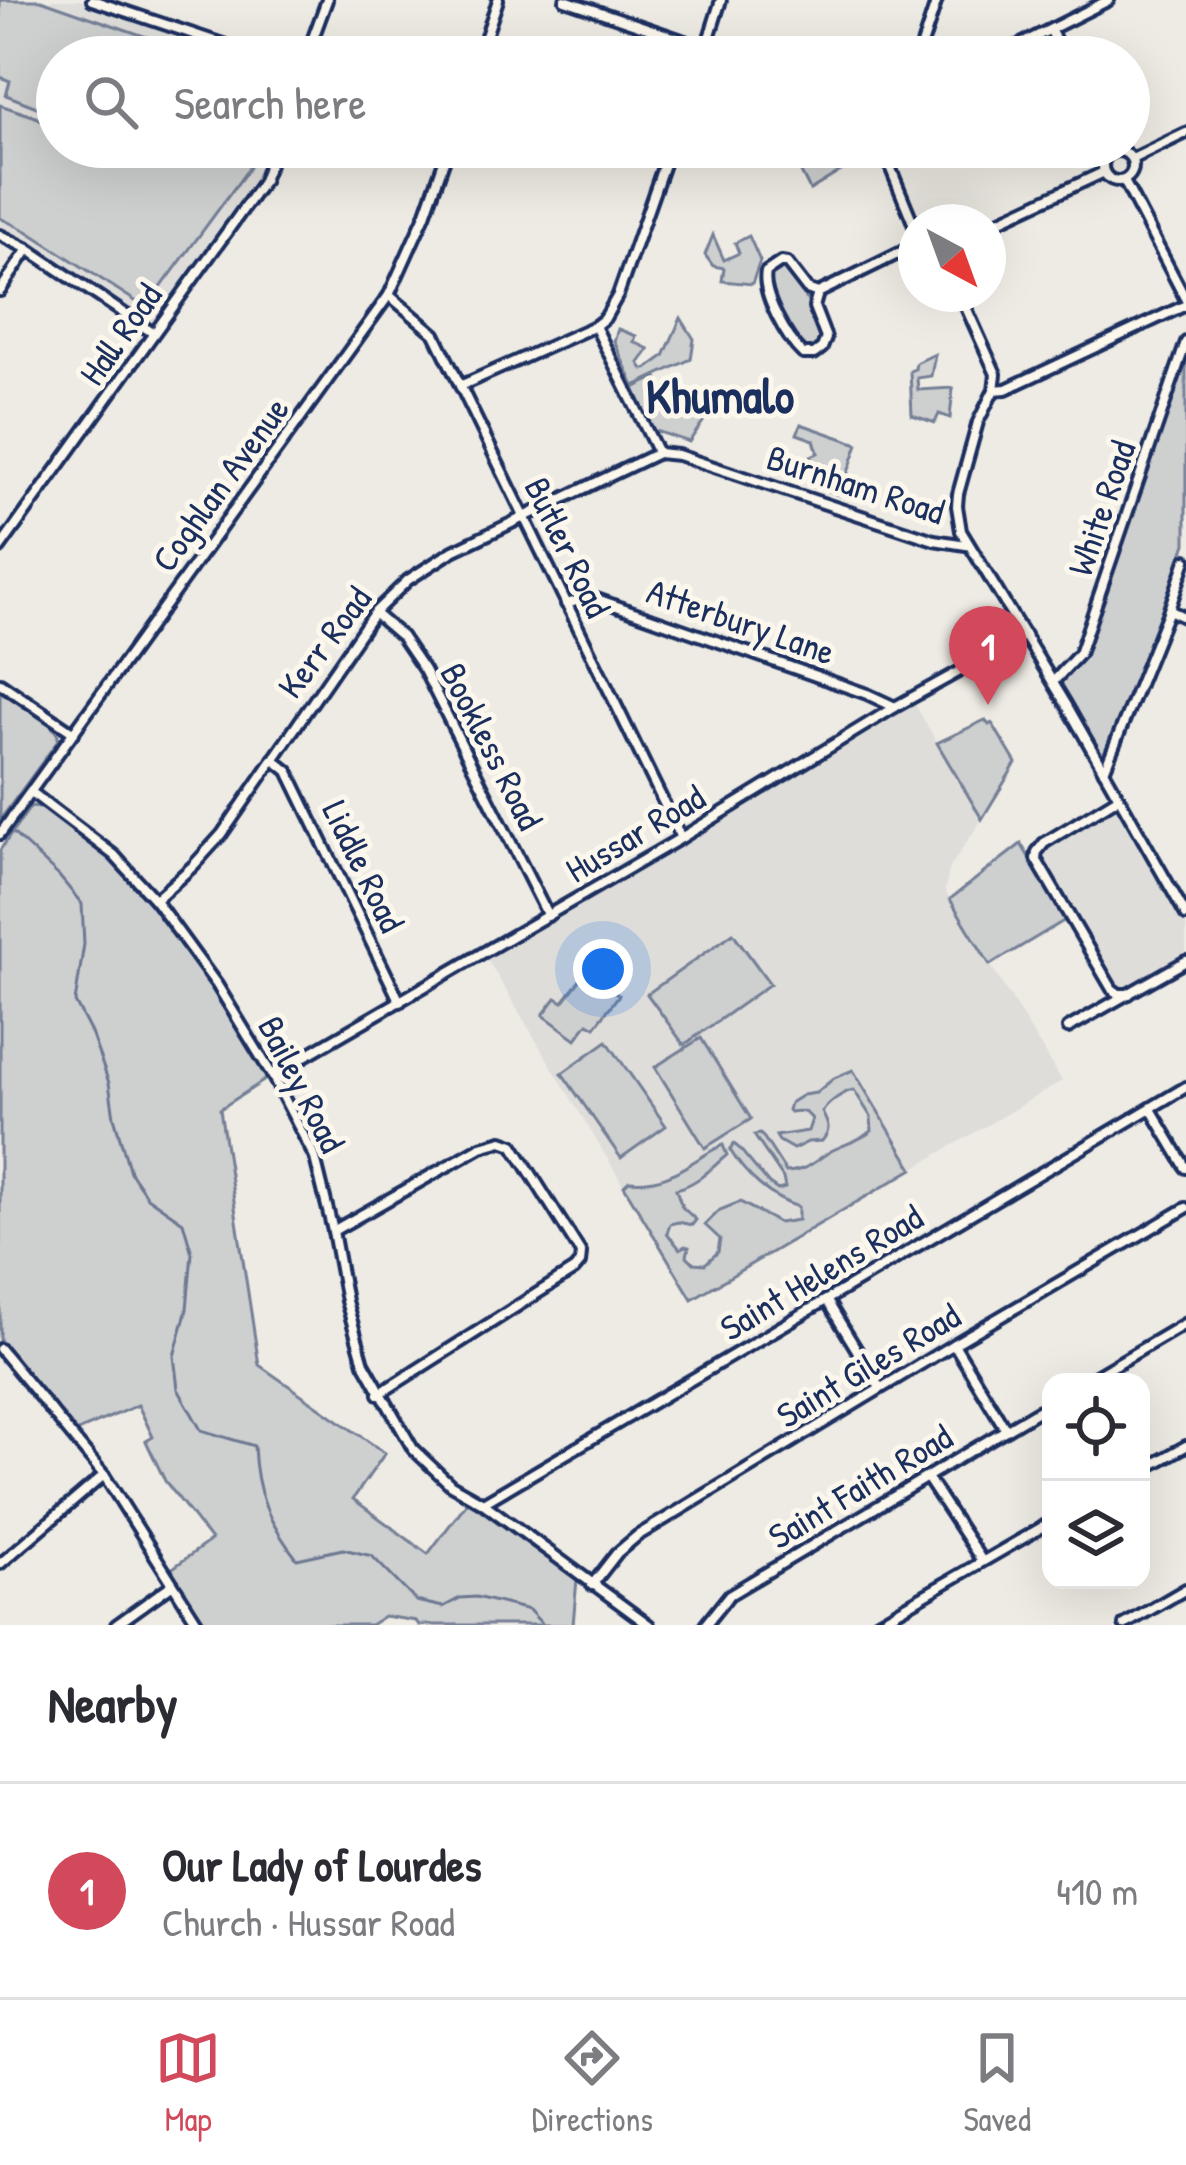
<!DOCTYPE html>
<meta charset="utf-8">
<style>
body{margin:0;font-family:"Patrick Hand",sans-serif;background:#f7f7f7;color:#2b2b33}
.controls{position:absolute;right:36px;bottom:36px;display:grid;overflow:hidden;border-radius:24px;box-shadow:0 12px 48px #0002}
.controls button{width:108px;height:108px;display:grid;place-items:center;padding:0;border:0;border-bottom:3px solid #e1e1e2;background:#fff;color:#2b2b33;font:60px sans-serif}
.compass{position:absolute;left:898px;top:204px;width:108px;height:108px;border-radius:50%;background:#fff;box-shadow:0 12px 48px #0002;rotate:139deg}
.you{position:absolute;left:603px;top:969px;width:42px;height:42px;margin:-30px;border:9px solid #fff;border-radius:50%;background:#1a73e8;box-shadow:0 0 0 18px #1a73e833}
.badge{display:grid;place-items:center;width:78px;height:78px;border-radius:50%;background:#d1495b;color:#fff;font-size:39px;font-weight:700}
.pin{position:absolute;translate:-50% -99px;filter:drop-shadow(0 3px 6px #0008)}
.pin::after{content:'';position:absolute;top:63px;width:42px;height:36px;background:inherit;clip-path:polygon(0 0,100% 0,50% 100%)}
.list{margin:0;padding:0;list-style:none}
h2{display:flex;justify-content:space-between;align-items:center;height:156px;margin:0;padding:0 48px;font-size:51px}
h2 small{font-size:39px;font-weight:400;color:#7c7c81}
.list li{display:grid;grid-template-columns:78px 1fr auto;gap:36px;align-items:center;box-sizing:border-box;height:216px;padding:0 48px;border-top:3px solid #e1e1e2}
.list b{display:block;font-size:45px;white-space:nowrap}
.list p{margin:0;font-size:39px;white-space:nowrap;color:#7c7c81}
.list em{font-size:39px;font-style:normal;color:#7c7c81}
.icon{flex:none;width:66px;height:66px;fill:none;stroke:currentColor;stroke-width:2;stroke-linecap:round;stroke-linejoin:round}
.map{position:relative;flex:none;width:1186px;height:1625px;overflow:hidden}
.search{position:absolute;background:#fff;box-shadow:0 12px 48px #0002;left:36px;right:36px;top:36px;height:132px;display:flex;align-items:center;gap:30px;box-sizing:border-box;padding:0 42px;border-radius:66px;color:#7c7c81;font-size:45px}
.sheet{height:372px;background:#fff}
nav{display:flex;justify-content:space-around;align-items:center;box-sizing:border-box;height:168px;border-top:3px solid #e1e1e2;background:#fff;font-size:33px;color:#7c7c81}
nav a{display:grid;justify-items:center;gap:6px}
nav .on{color:#d1495b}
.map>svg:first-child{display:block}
.built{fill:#deddda}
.green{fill:#cecfcf;stroke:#747f96;stroke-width:3}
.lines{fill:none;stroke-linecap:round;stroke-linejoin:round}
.stream{stroke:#6d7892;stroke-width:3}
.minor-casing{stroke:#1b2f5e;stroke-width:16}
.minor{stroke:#fbf7ec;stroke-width:8}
.labels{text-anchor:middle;stroke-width:10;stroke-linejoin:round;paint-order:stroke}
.street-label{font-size:36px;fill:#1b2f5e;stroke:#fbf7ec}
.district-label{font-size:48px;font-weight:bold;fill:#1b2f5e;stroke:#fbf7ec}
</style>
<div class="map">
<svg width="1186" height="1625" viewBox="0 0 1186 1625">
<rect width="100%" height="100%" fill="#eeebe4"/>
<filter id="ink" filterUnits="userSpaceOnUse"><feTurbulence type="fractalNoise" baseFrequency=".00833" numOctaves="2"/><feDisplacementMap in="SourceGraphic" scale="24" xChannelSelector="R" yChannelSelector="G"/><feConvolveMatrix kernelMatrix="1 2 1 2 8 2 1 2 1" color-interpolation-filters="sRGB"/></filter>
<g filter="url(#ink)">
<g class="built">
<path d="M0,0H80L253,57H57V147H273L264,175L152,328L30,246L0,230Z"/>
<path d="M914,703L982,819L949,869L945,891L1062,1081L692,1299L487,959Z"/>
<path d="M1118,800L1186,918V959L1128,992L1116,990L1040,865L1038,853L1042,848Z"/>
</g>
<g class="green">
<path d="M0,0H41L204,57H57V115L6,95L10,81L0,77Z"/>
<path d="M0,105L33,116L57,128V147H256L249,168L146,308L27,231L0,218Z"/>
<path d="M788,147H811L823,153L826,147H864L870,153L810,190Z"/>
<path d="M713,235L724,260L739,253L735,243L749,236L760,261L752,284L722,281L724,268L713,266L705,255Z"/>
<path d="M781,266C801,281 812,310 821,333L817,344L809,350L801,349L794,342L767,287L768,275Z"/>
<path d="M681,318L694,339L691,359L634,386L614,341L618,329L636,336L634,342L649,349L639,363L643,369H646L664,356Z"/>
<path d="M1186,349V544L1103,767C1090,742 1063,704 1061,678L1077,662L1080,656Z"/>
<path d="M935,354L931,376L917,378L918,390L953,388L950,418L939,414L935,423L912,415L910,371L915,369L916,363Z"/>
<path d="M657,377L672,410L688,403L707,416L689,442L653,430L634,388Z"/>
<path d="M801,424L858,444L840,495L808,484L815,468L811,456L818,453L814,440L797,434Z"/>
<path d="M0,690L50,724L58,735L57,742L0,820Z"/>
<path d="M985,720L989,725L992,723L1016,763L982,819L937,743Z"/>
<path d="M31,806C47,807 59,818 72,828C160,890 214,987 268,1078L220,1109L259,1365L385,1453L353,1499L428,1554L468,1501L577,1579L573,1625H419L416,1621L384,1616L370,1625H207L170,1570L211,1540L165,1481L146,1441L153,1437L138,1405L76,1432L0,1340V850Z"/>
<path d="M1021,844L1067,919L990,965L950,899Z"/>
<path d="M733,933L770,984L684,1045L647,994Z"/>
<path d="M587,971L619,995L595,1027L588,1023L576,1039L543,1015L556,998L563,1002Z"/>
<path d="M701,1038L751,1119L705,1148L655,1067Z"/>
<path d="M607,1041L666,1126L621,1158L562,1073Z"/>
<path d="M853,1070L913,1169L692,1299L624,1186L629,1181C672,1185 688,1161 723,1145L727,1155C711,1168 698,1184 676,1189L682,1207L696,1220L692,1225L678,1222L670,1224L667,1233L680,1249L685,1246L689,1247L687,1256L694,1263L705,1264L718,1252L720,1239L705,1225L720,1210L740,1202L779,1223L798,1220V1207C770,1198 745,1175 730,1150L734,1144L739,1148L769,1184L778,1190L785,1188L783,1178L754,1135L760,1134L764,1138L786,1172C811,1170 814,1160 833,1150C847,1143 858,1141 872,1131L871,1117L854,1090C844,1091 828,1103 822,1112C828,1125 832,1129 822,1141L808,1142L793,1149L779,1141L776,1136L808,1131L812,1119C806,1111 800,1110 790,1112L788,1110L790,1103L803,1095L816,1093L834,1078Z"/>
</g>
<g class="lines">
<path class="stream" d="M14,834L59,876L82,904L84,944L75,1002L91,1033L109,1083L114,1117L130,1172L147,1197L183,1222L192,1253L187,1309L174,1356L178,1389L201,1430L254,1446C256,1493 268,1522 297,1559L343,1549L372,1556L416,1601L443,1607L460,1598L476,1597L529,1610L543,1625"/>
<g class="minor-casing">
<g id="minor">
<path d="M92,0L262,57"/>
<path d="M565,0L732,57"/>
<path d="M1051,31L1064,57"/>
<path d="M306,57L327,0"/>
<path d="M479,57L498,0"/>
<path d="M703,57L721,0"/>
<path d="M918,57L937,0"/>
<path d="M995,57L1109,0"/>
<path d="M889,147L888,160L891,169L916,230"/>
<circle cx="1118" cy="166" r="15"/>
<path d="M1132,159L1186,133"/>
<path d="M1124,181L1186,300"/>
<path d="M988,226L1104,172"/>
<path d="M0,235L28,249L153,333"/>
<path d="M781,262L787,263L807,289L818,293L814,307L826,338L822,348L814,354H803C787,339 761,294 766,272Z"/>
<path d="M0,291L28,249"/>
<path d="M818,293L916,245"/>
<path d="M960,294L996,374L994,390L978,422L958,494L957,506L961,531L1066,704L1186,915"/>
<path d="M389,295L435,334L681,838"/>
<path d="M595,326L658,453L678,455L934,540L966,545"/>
<path d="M460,386L595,326L605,318L618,295L670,147"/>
<path d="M994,390L1006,389L1186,305"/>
<path d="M0,548L262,183L276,147"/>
<path d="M566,604L591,597L867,694L895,707"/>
<path d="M1169,610L1186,618"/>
<path d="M374,613L401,636L424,670L548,916"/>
<path d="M1053,682L1079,654L1186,342"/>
<path d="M0,683L74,733"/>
<path d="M273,759L288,771L400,1002"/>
<path d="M1104,771L1169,610L1186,560"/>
<path d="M31,792L114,855L155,900L217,985L272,1075L315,1158L333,1231L346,1301L364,1363L413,1449L451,1485L483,1503L649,1625"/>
<path d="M1118,798L1044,843L1037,852L1036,859L1112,989L1119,994H1129"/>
<path d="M0,834L389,295L425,215L449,147"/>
<path d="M155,900L193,866L222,834L374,613L408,580L453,551L658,453"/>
<path d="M1068,1028L1186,961"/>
<path d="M272,1075L681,838L895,707L1025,635"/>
<path d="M1151,1109L1186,1168"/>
<path d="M333,1231L481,1147L502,1141L513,1145L581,1253L580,1263L574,1270L379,1394"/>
<path d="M827,1301L880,1388"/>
<path d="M954,1344L1006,1430"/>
<path d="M0,1349L104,1475L199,1625"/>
<path d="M1086,1382L1186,1323"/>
<path d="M1141,1471L1186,1446"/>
<path d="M928,1479L982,1561"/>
<path d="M483,1503L1186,1087"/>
<path d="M0,1564L104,1475"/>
<path d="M592,1585L617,1553L637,1536L954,1344L1186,1208"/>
<path d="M116,1625L173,1584"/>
<path d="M705,1625L729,1595L1051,1403"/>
<path d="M873,1625L1051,1522"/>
<path d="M1124,1625L1186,1589"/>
</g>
</g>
<use href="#minor" class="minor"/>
</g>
</g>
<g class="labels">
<g class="street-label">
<text transform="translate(120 334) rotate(-55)" y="13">Hall Road</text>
<text transform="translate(220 484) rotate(-54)" y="13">Coghlan Avenue</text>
<text transform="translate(856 484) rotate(18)" y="13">Burnham Road</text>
<text transform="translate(1101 508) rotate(-71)" y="13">White Road</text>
<text transform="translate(568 547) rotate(64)" y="13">Butler Road</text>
<text transform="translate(741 621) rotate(19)" y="13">Atterbury Lane</text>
<text transform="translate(324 642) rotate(-53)" y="13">Kerr Road</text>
<text transform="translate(492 746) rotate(63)" y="13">Bookless Road</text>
<text transform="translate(635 833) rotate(-31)" y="13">Hussar Road</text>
<text transform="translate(364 866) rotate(64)" y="13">Liddle Road</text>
<text transform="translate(302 1084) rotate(63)" y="13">Bailey Road</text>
<text transform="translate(821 1272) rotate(-31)" y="13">Saint Helens Road</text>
<text transform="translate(868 1365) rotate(-31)" y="13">Saint Giles Road</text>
<text transform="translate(860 1486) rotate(-31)" y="13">Saint Faith Road</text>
</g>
<g class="district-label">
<text x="720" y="413">Khumalo</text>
</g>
</g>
</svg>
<div class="controls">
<button><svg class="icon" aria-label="locate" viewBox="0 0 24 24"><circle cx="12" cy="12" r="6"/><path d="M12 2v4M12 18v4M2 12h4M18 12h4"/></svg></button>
<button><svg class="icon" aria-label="layers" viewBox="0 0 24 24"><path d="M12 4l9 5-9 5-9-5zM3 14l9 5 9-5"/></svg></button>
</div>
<svg class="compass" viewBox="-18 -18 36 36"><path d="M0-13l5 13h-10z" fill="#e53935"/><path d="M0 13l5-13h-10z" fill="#7c7c81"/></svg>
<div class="you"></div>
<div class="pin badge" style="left:988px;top:705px">1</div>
<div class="search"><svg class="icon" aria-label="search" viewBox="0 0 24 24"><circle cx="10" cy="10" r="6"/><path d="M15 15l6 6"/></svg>Search here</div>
</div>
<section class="sheet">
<h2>Nearby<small></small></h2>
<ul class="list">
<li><span class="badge">1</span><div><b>Our Lady of Lourdes</b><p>Church · Hussar Road</p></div><em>410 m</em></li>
</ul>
</section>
<nav>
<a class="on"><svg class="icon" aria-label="map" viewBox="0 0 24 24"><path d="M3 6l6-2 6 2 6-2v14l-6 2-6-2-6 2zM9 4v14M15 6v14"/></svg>Map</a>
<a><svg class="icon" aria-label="directions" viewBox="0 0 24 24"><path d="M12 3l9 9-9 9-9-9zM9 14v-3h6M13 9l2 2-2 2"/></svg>Directions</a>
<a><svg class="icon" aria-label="saved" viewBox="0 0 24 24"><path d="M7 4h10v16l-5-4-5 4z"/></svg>Saved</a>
</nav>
